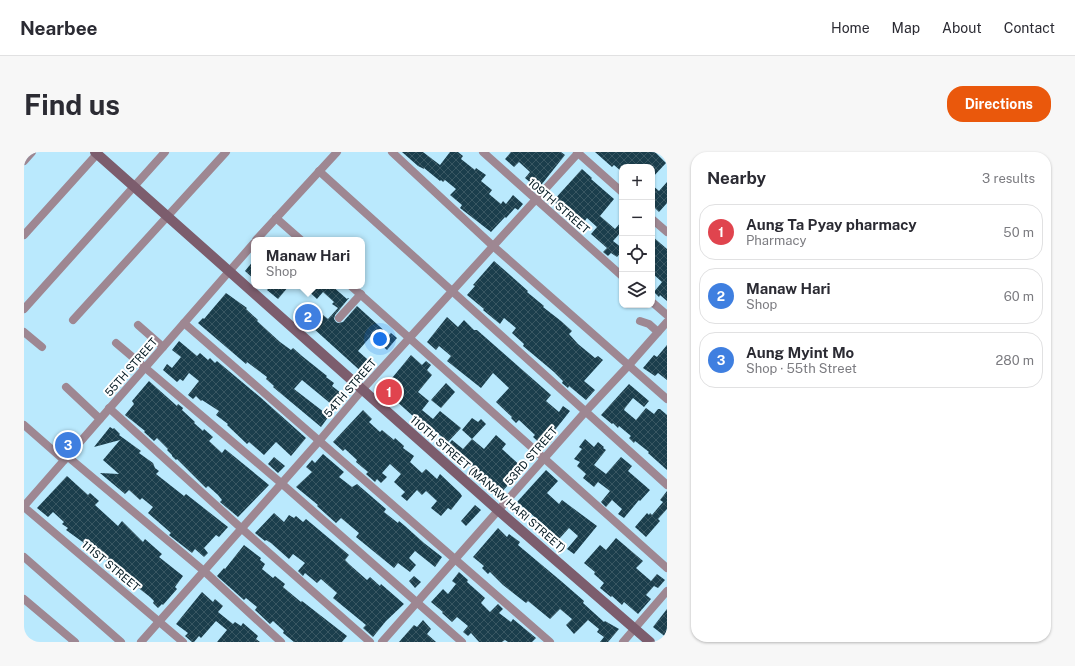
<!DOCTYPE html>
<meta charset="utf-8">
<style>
body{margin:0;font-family:"Public Sans",sans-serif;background:#f7f7f7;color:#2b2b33}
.controls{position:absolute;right:12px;top:12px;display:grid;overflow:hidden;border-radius:8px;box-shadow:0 1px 3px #0004}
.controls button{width:36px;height:36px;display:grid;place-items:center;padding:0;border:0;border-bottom:1px solid #e1e1e2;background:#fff;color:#2b2b33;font:20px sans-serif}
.you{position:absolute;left:356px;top:187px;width:14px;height:14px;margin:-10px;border:3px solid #fff;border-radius:50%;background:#1a73e8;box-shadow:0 0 0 6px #1a73e833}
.badge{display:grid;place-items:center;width:26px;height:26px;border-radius:50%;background:#ea580c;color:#fff;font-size:13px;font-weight:700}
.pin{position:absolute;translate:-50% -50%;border:2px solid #fff;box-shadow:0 1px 4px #0006}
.popup{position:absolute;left:227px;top:85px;width:114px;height:52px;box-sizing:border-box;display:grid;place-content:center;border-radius:8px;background:#fff;filter:drop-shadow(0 1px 3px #0005);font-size:13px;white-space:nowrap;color:#7c7c81}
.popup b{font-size:15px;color:#2b2b33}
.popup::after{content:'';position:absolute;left:50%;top:100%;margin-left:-8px;border:8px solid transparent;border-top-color:#fff}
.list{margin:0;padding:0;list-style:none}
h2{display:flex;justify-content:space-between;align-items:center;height:52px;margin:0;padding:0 16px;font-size:17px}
h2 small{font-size:13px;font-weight:400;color:#7c7c81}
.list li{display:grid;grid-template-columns:26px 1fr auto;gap:12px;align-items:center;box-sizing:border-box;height:56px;margin:0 8px 8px;padding:0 8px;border:1px solid #e1e1e2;border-radius:16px}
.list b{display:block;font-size:15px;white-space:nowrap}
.list p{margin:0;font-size:13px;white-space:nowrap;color:#7c7c81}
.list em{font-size:13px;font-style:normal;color:#7c7c81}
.icon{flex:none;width:22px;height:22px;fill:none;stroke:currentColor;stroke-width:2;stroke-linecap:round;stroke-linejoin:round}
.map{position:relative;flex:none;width:643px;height:490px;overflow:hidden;border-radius:16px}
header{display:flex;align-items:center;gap:24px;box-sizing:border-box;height:56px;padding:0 20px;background:#fff;border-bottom:1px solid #e1e1e2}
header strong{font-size:19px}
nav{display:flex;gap:22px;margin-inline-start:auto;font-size:14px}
.intro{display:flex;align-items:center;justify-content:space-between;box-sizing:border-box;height:96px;padding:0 24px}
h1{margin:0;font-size:28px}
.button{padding:10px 18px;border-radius:16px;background:#ea580c;color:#fff;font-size:14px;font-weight:700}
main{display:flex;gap:24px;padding:0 24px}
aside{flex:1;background:#fff;border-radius:16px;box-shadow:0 1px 3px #0004}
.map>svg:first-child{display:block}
.building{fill:url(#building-cross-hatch)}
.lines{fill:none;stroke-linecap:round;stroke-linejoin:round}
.minor{stroke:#9e8792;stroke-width:8}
.secondary{stroke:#7c5d6d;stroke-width:10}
.labels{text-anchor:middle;stroke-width:4;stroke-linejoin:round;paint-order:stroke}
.street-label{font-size:11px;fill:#021821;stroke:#fff}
</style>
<header>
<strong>Nearbee</strong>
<nav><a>Home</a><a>Map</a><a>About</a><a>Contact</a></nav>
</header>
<div class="intro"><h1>Find us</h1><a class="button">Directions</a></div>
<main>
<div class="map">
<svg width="643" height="490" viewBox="0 0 643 490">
<defs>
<pattern id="building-cross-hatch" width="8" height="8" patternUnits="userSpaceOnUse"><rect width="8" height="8" fill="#1b3e4c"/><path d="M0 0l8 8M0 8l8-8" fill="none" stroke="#395762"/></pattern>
</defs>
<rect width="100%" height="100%" fill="#bae9fd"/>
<g class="building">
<path d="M378,0H399L416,13L426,0H434L439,4L437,7L451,18L452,16L462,23L457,29L468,38L465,42L477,52L479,49L482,52L489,43L499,52L494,58L491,56L482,66L481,65L467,80L436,56L438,53L426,43L432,37L421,28L419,30L417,28L416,29L400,16V17L394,14Z"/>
<path d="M487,0H537L541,3L514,37L501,26L506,20L495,10L490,15L481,7Z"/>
<path d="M571,0H631L642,11L628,26V15H598V20L590,13L588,15Z"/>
<path d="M558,17L568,26L567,27L590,47L576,64L591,77L598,69V79L589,89L598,96V99L593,105L587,101L584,104L579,100L583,96L567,82L573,75L563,66L558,73L529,49Z"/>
<path d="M643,30V51L635,60L628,53V33L635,39Z"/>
<path d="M628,84L643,97V149L636,143L635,145L630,140L638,130L628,121Z"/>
<path d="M230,108V127L221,119Z"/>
<path d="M470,109L504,139L503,140L520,154L519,155L537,169L548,179L545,182L554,192L571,206L574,204L579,208L560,229L571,238L562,248L545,234L544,236L538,231L539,229L530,220L499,194L500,192L488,181L492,176L480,166L476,172L459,158L460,157L443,143L451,134L449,133Z"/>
<path d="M247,134H265L254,147L243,138Z"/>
<path d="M279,134H308L323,147L324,146H325L311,163L310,167L312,170L314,171L319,170L333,154L365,183L367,181L373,186L363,198L347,184L334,199L350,213L341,223L289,176L299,163L304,167L314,156L308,152L310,150L299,140L293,147Z"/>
<path d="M202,141L223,156L222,157L234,168L233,169L256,190L267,198L269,196L278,204L303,224L302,225L310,231L308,234L321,244L312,256L278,228L270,237L305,264L297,275L249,235L250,234L242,227L243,225L223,210L222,212L174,171L179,166L180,167Z"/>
<path d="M423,165L434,175L440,168L450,178H453L527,243L522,249L535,260L539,254L546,259L531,278L532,279L525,286L528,289L521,296L509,285L511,283L495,268L492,271L487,266L488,265L472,250L485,236L469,221L457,236L423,209L427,204L415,194L412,198L403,190Z"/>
<path d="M155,189L173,204L176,201L184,208L186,206L191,211L193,209L236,245L282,286L267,304L252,290L240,303L225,290L223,292L203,273L204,272L192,263L195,259L178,248L177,249L172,244L169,247L164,243L175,229L165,221L159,229L156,227L153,230L139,218L143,212L148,216L157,205L148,198Z"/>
<path d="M643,193V228L634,221L631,224L619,216L630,203L633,205Z"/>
<path d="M387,203L398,213L402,209L407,213L403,218L408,223L394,240L405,249L398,258L409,267L416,259L437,276L424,290L403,272L401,275L359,237Z"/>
<path d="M125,229L153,254L154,252L159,256L158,258L171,270L170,271L179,279L180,277L189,285L185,289L198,301L201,297L245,333L214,365L196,350L198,348L194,343L184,334L182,336L153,307L152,308L148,304V303L143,298L144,297L133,286L130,289L120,280L121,279L101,263L110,252L108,249Z"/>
<path d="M422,231L431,240L417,256L407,248Z"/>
<path d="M605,232L625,249L620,255L609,246L601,256L600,258L612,268L622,256L630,262L634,257H636L643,263V318L624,301L625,300L611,289L610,291L605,286L607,284L595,274L594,276L589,271L588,272L577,263Z"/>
<path d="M339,258L348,267L345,270L356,280L358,278L370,288L371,286L380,294L379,296L390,304L386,310L398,321L402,317L413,327L416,322L436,341L438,344L427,358L424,356L417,364L407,356L413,349L402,339L398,343L393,338L383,349L377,344L381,340L370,330L377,322L366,312L358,321L363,325L357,331L353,327L351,330L342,322L344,320L332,310L333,308L321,297L319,299L309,290Z"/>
<path d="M448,266L454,270L457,267L462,272L448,287L438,278Z"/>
<path d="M86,275L89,277L90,276L96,282L95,283L117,299L115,301L129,311L131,316L135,319L132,322L160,344L162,342L204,375L195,385L192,383L180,396L184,401L180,405L171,397L168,401L145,383L147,381L124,361L129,355L118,346L116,348L105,338L101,342L76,321L95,322L79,308L96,288L70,295Z"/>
<path d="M472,283L482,292L478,297L499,316L477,341L461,327L458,330L453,325L455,322L434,304L435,302L424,293L428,288L439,297L448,287L460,297Z"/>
<path d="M561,287L570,295L574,290L580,295L579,296L582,298L570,313L582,322L597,305L608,314L604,319L626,338L616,349L615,348L600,366L594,362L598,357L588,348L582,355L577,350L586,339L574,330L570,335L559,326L562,322L553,314L556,310L550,307L558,297L555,295Z"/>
<path d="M299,302L320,320L315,325L328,335L333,332L362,357L360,360L374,371L375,369L381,374L400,391L418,405L411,415L391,399L385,406L392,413L386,420L374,411L370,416L332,385L335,381L317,366L312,371L293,354L294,353L272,335L288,320L282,315L288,308L291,311Z"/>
<path d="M250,305L261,314L254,321L244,312Z"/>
<path d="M522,318L534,329L523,341L535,352L538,348L573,374L550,402L543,397L554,384L545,376L535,387L519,372L493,350Z"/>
<path d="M43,324L64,343L66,341L75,349L71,353L94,374L98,369L119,390L121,387L138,402L135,405L159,424L151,435L153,437L139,453L138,452L134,456L129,451L130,449L126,445L103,427L81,407L80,408L70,400L71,399L42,378L44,376L38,372L40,370L29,360L24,365L13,356Z"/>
<path d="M643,339V357L634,367L636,369L622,385L611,375L623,361L625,363L626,361L628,363L639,350L636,348Z"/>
<path d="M451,353L457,358L442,374L437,369Z"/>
<path d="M250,361L260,370L265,363L270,366L272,364L279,370L282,367L325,403L321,408L326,413L343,428L346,425L356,434L357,432L380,452L362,469L349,485L339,476L342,473L309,446L313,441L297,427L293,431L281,421L279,424L274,419L281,411L269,402L265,407L247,391L242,388L241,389L231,381Z"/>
<path d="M474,376L483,385L485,382L496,390L494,393L537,429L560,449L559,451L580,470L581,469L595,477L584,490H576L580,485L573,480L575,477L564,468L550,482L542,473L548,467L536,457L526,467L504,449L502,451L479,433L466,420L464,422L458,416L460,414L449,405Z"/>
<path d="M592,386L619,409L612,416L627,429L633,422L641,428L634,436L630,434L622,443L627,447L614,462L600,450L598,453L588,444L587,445L576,436L580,431L570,422L571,420L560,411L576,393L582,398Z"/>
<path d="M220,393L237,406L236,408L241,412L238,417L249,426L251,424L261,432L259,435L277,450L278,449L323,484L318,490H270L259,481L260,479L249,469L246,472L231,458L233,455L222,446L220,448L193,424L200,416L201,417Z"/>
<path d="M435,420L444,428L443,430L461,446L457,451L466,460L474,452L479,457L475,461L487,470L489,467L512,486L508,490H484L481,488L478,490H455L447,481L444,484L439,480L444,474L433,465L428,470L418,461L419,460L407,450L419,437L424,442L432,432L428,429Z"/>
<path d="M390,424L397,430L391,436L385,429Z"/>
<path d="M178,440L189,450L191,447L199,454L194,460L209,472L211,470L217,474L219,471L234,484L232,487L236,490H193L203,478L192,469L177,486L175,484L170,490H168L161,484L164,481L152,472Z"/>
<path d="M643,457V486L629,475Z"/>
<path d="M399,468L407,477L403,482L412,490H375L390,473L393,475Z"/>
</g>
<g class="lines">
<g class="minor">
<path d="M368,0L469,94L643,247"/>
<path d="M459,0L598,124"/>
<path d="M553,0L598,40"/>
<path d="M0,9L8,0"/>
<path d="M295,19L643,333"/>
<path d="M252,66L277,88"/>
<path d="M628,67L643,80"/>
<path d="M0,83L73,2"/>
<path d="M232,88L313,0"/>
<path d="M327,134L643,416"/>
<path d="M628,150L643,163"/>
<path d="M0,157L141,0"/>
<path d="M315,166L337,142"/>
<path d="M49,168L202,0"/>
<path d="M616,169L625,172L634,180"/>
<path d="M160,171L526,490"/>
<path d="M114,173L139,195"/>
<path d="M0,180L18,195"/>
<path d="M92,191L257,331L438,490"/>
<path d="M42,235L76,267"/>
<path d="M85,256L217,376L346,490"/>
<path d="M0,273L40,308"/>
<path d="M43,304L180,419L257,490"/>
<path d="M0,354L230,91"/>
<path d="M0,355L159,490"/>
<path d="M0,405L97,490"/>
<path d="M0,447L51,490"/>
<path d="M0,489L1,490"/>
<path d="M117,490L296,288L338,238L555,0"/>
<path d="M358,490L562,259L605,213L643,170"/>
<path d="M599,490L643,439"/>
</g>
<path class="secondary" d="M71,0L475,359L626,490"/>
</g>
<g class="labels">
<g class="street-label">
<text transform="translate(535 54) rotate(41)" y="4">109TH STREET</text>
<text transform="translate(107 215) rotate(-49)" y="4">55TH STREET</text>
<text transform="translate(326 236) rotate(-49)" y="4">54TH STREET</text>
<text transform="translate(507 304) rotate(-49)" y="4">53RD STREET</text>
<text transform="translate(464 332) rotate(41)" y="4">110TH STREET (MANAW HARI STREET)</text>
<text transform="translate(87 414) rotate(40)" y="4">111ST STREET</text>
</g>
</g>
</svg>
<div class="controls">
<button>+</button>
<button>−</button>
<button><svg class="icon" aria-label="locate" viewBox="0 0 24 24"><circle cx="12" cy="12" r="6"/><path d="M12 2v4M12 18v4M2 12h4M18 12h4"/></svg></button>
<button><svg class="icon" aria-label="layers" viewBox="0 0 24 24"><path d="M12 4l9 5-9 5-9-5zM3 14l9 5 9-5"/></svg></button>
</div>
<div class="you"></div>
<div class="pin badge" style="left:365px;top:240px;background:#e0444e">1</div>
<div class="pin badge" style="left:284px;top:165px;background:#3f7fe0">2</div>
<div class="popup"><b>Manaw Hari</b>Shop</div>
<div class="pin badge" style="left:44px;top:293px;background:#3f7fe0">3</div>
</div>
<aside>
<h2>Nearby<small>3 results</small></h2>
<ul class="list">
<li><span class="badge" style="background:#e0444e">1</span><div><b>Aung Ta Pyay pharmacy</b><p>Pharmacy</p></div><em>50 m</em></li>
<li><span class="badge" style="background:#3f7fe0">2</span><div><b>Manaw Hari</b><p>Shop</p></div><em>60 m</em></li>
<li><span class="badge" style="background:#3f7fe0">3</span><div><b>Aung Myint Mo</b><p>Shop · 55th Street</p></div><em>280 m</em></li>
</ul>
</aside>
</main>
